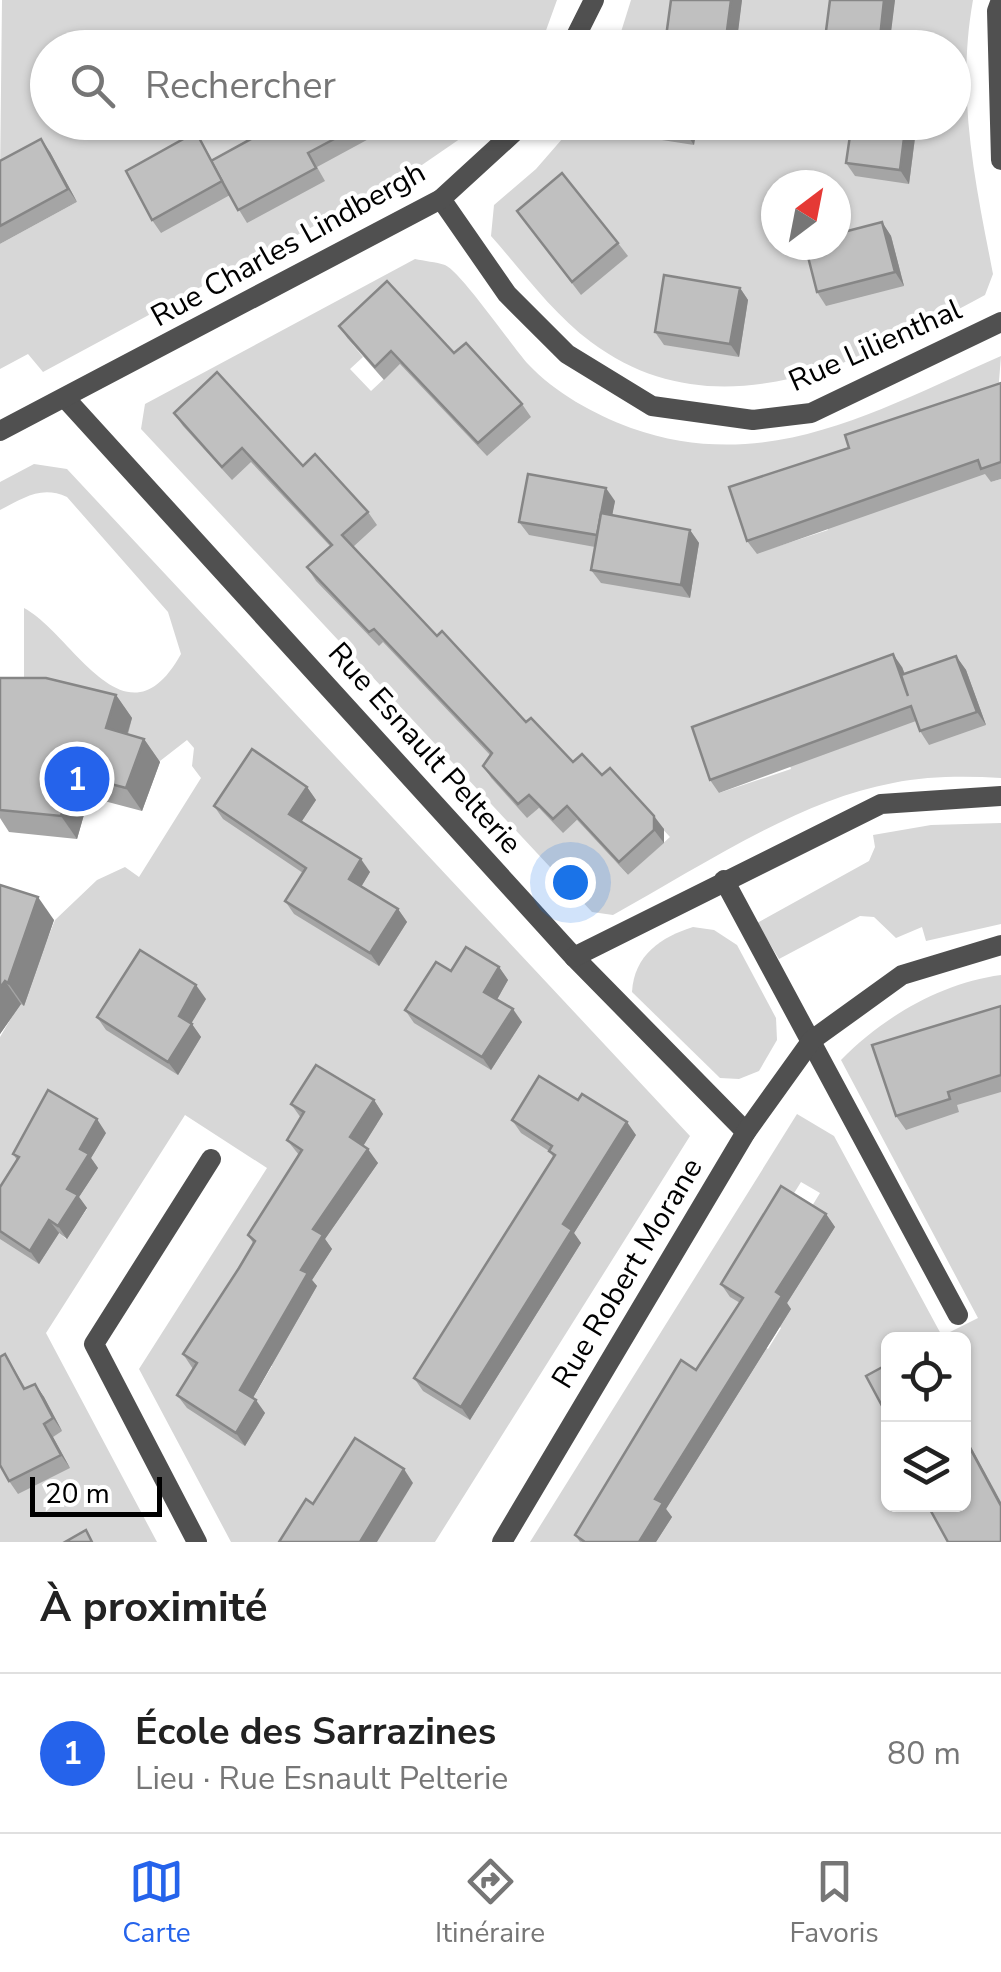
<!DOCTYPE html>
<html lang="fr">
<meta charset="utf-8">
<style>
body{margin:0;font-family:"Nunito Sans",sans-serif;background:#f2f2f2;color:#222}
.controls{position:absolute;right:30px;bottom:30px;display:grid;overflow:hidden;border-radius:15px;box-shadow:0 2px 8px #0004}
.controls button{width:90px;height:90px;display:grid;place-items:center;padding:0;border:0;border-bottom:2px solid #e0e0e0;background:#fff;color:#222;font:50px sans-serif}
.compass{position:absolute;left:761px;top:170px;width:90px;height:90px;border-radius:50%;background:#fff;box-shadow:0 2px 8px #0004;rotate:32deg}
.scale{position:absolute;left:30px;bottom:25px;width:132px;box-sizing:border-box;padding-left:10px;border:5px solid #000;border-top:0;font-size:28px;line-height:35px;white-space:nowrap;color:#000;-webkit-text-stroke:8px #fff;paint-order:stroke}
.you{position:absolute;left:570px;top:882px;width:35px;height:35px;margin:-25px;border:8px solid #fff;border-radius:50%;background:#1a73e8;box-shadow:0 0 0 15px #1a73e833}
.badge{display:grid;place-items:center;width:65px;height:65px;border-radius:50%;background:#2563eb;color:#fff;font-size:32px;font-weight:700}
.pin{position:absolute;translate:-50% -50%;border:5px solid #fff;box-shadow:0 2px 10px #0006}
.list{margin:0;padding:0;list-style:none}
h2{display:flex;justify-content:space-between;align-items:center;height:130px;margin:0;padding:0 40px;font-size:42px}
h2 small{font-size:32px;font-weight:400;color:#767676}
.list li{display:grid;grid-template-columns:65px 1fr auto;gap:30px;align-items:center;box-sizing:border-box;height:160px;padding:0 40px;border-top:2px solid #e0e0e0}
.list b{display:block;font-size:38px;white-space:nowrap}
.list p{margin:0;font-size:32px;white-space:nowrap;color:#767676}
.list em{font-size:32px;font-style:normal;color:#767676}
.icon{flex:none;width:55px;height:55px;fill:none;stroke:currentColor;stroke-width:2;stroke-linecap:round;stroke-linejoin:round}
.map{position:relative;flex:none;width:1001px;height:1542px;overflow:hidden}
.search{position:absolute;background:#fff;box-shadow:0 2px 8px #0004;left:30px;right:30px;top:30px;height:110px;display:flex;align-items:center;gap:25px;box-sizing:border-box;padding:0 35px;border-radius:55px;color:#767676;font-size:38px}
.sheet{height:290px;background:#fff}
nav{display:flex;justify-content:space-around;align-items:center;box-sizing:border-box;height:140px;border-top:2px solid #e0e0e0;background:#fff;font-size:28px;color:#767676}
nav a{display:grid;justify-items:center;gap:5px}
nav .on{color:#2563eb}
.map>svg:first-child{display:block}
.green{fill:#d7d7d7;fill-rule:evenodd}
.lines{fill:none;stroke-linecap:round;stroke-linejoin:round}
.minor{stroke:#505050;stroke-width:20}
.wall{fill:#a5a5a5}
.shaded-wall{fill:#868686}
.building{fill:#c0c0c0;stroke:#868686;stroke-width:2.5}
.labels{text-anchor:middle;stroke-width:9;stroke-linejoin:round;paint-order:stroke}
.street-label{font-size:30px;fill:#000;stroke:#fff}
</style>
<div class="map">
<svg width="1001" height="1542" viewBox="0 0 1001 1542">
<rect width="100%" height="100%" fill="#fff"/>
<g class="green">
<path d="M2,0H557L540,47L48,48V122L483,123L403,178L43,372L28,354L0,369V244L77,202L0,179Z"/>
<path d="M631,0H682L675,47L616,48Z"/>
<path d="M742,0H841L835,44L860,47L736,48Z"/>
<path d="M895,0H973C956,95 975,181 993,274L985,295C865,360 718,437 591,342C553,314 522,271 491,236L494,205L536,169L576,123H638L694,145L698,123L954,122V48L889,47ZM776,185H836V245H776Z"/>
<path d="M415,259C424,261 436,262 445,265C461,272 511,345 528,364C555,393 594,414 631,428C767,476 878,410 1001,356L991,482L1001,479V778C965,776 928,776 893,783C798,800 697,869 613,915L592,912L141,429L145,404ZM433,333L371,391L350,369L363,357L348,339ZM810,477L828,530L757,553ZM774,716L791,769L719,793ZM492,779L619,782L670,837L628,875L577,820L563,832L539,808L527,817Z"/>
<path d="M34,464L67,469L690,1136L435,1542H231L139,1369L267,1168L185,1115L46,1333L157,1542H0V1450L34,1403L0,1358V1239L59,1233L66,1239L87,1209L0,1215V1037L26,993L55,920L97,880L125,867L139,877L201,778L192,766L194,748L187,740L160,761L24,702V608C72,633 126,753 181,654L168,612L67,497C41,485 24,498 0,510V482ZM216,1331L272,1366L250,1403L206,1376Z"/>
<path d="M1001,823V924L926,941L922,927L896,938L874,917L860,916L779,959L757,923L869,861L875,847L873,835L931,825Z"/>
<path d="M693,927L714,930L737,945L776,1018L777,1040L759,1071L739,1079L720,1078L632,992C634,955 661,937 693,927Z"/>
<path d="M1001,975V1502L964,1437V1340H888V1504L951,1505L959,1542H530L797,1114L834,1136L942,1336L978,1318L841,1060C883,1017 941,983 1001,975ZM801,1182L820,1193L809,1211L775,1322L781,1328L768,1349L739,1331L752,1311L730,1296Z"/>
</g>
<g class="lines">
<g class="minor">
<path d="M1001,0L997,11L1001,160"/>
<path d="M570,48L594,0"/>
<path d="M441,199L507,294L567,354L652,406L753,420L811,413L1001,322"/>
<path d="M65,398L574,957L746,1132"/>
<path d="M0,431L441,199L525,122"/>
<path d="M724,880L958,1315"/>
<path d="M574,957L881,804L1001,796"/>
<path d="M197,1542L94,1344L211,1159"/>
<path d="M502,1542L746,1132L812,1040L902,975L1001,945"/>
</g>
</g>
<g class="wall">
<path d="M742,0L736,48H638L666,37Z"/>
<path d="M895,0L889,48H860L835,44L826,31Z"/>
<path d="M282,122H400L317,167L325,181L247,223L230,195L161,233L152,220L196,132L212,160Z"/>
<path d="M627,122H698L694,145L636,136Z"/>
<path d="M852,122H917L909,184L855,176L846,163Z"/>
<path d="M50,152L77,202L0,244V161Z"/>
<path d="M517,211L618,243L628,256L581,295Z"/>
<path d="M882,222L891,236L904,286L826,306L817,292Z"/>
<path d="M740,288L748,300L739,357L664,345L655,332Z"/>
<path d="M339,326L454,353L522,404L531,417L487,456L400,364L384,380L348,339Z"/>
<path d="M1001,383V479L991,482L985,474L757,554L747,541L849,448Z"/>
<path d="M174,413L303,466L368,512L377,525L353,547L437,636L526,722L573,762L602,775L664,829V843L628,875L577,820L563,833L539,808L527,818L492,779L483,766L490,755L383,642L379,646L316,581L307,567L330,546L251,462L232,480L183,426Z"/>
<path d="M615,501L612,515L690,530L699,543L690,598L601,583L591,570L595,547L529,535L519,522Z"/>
<path d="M956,656L966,670L986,725L929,745L920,731L916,721L719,793L710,780L902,667L905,674Z"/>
<path d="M0,678L116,695L132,718L128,734L144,739L160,762L142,811L89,797L77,839L9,832L0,818Z"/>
<path d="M307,787L316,800L301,822L370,872L361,887L398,909L407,922L379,966L294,914L285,901L303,873L223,819L214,806Z"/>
<path d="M0,885L54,920L24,1006L21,1004L0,1034Z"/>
<path d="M499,967L508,980L497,999L522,1022L491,1070L414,1023L405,1010L451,971Z"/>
<path d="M206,999L191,1023L201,1037L178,1075L106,1030L97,1017Z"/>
<path d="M1001,1006V1092L957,1105L959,1112L906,1130L896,1116Z"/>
<path d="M374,1100L383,1114L363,1146L378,1163L325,1239L332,1249L312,1280L317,1286L253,1398L265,1413L245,1446L187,1408L177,1395L193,1369L183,1354L239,1268L253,1243L248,1235L299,1155L287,1140L301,1118L291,1104Z"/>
<path d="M512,1120L636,1135L574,1233L581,1243L470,1420L423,1391L414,1378L554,1158L549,1151L521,1133Z"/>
<path d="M106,1133L91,1158L98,1168L79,1197L87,1208L67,1239L59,1233L39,1264L0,1239V1187L17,1160L13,1154Z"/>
<path d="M826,1214L835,1227L787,1303L791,1309L666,1509L672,1517L656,1542H580L575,1535L696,1370L740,1303L730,1297L721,1284Z"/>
<path d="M5,1354L26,1389L35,1384L44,1397L62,1431L53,1437L70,1468L18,1494L9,1481Z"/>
</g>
<g class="shaded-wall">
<path d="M731,0H742L736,48H727L725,46Z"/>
<path d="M884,0H895L889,48H886L880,38Z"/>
<path d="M687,122H698L694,145L685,132Z"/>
<path d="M906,122H917L909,184L900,170Z"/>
<path d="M41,139L50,152L77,202L68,189Z"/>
<path d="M882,222L891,236L904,286L895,272Z"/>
<path d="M740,288L748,300L739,357L730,344Z"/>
<path d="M606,488L615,501L606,548L597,535Z"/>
<path d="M690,530L699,543L690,598L681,585Z"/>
<path d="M893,654L902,667L917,709L908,696Z"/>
<path d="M956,656L966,670L986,725L977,712Z"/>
<path d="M116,695L132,718L122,751L106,728Z"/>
<path d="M144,739L160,762L142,811L126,788Z"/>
<path d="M73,774L89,797L77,839L61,816Z"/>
<path d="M307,787L316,800L298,827L289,814Z"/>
<path d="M654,816L664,829V843L654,830Z"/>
<path d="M361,859L370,872L358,892L349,879Z"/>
<path d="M38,897L54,920L24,1006L8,983Z"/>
<path d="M398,909L407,922L379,966L370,953Z"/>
<path d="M499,967L508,980L494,1005L484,992Z"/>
<path d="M5,981L21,1004L0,1034V988Z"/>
<path d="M196,985L206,999L188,1029L179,1016Z"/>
<path d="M513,1009L522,1022L491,1070L482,1057Z"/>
<path d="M192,1024L201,1037L178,1075L168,1062Z"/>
<path d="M374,1100L383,1114L360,1151L350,1137Z"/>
<path d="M97,1119L106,1133L91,1158L98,1168L79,1197L87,1208L67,1239L58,1226L80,1149Z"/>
<path d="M627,1122L636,1135L574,1233L581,1243L470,1420L461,1407L563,1224Z"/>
<path d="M368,1149L378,1163L325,1239L332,1249L312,1280L317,1286L250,1403L240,1390L301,1270L313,1229Z"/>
<path d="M826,1214L835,1227L787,1303L791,1309L666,1509L672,1517L656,1542H639L655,1499L776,1292Z"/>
<path d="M49,1220L59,1233L39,1264L30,1251Z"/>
<path d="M35,1384L44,1397L62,1431L53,1418Z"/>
<path d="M256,1400L265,1413L245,1446L236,1433Z"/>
<path d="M44,1424L53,1437L70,1468L61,1455Z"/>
<path d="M964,1434L1001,1502V1506L964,1437Z"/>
<path d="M404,1469L413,1483L377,1542H360Z"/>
</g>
<g class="building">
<path d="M671,0H731L725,46L666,37Z"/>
<path d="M830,0H884L880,38L826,31Z"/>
<path d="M640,33L698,42L697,48H638Z"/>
<path d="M393,41L397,48H380Z"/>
<path d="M282,122H366L308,153L316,168L238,210L211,161Z"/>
<path d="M627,122H687L685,132Z"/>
<path d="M852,122H906L900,170L846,163Z"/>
<path d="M196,132L222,181L152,220L126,171Z"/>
<path d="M41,139L68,189L0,226V161Z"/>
<path d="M562,173L618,243L572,282L517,211Z"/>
<path d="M882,222L895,272L817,292L805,245H836V234Z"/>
<path d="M664,275L740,288L730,344L655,332Z"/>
<path d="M387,281L454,353L466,343L522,404L478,443L391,351L375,367L339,326Z"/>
<path d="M217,372L303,466L315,454L368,512L342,535L437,636L442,631L526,722L531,718L573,762L582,754L602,775L610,768L654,816V830L619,862L567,806L553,819L529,795L518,804L483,766L492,753L374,629L369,632L307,567L332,545L242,448L222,467L174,413Z"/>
<path d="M1001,383V462L981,469L978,460L747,541L729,487L849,448L845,435Z"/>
<path d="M528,474L606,488L597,535L519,522Z"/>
<path d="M601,513L690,530L681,585L591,570Z"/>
<path d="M893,654L908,696L901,675L956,656L977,712L920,731L911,706L710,780L692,727Z"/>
<path d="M0,678H46L116,695L106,728L144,739L126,788L73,774L61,816L0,810Z"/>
<path d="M252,749L307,787L289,814L361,859L349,879L398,909L370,953L285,901L306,868L214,806Z"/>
<path d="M0,885L38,897L8,983L5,981L0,988Z"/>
<path d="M466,947L499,967L484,992L513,1009L482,1057L405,1010L436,962L451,971Z"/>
<path d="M140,950L196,985L179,1016L192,1024L168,1062L97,1017Z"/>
<path d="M1001,1006V1075L948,1092L950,1099L896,1116L872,1045Z"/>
<path d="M316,1065L374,1100L350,1137L368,1149L313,1229L323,1235L301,1270L308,1273L240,1390L256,1400L236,1433L177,1395L197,1363L183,1354L239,1268L255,1241L248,1235L302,1150L287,1140L304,1112L291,1104Z"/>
<path d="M539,1076L578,1100L582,1094L627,1122L563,1224L572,1230L461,1407L414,1378L555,1155L549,1151L552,1146L512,1120Z"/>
<path d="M48,1090L97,1119L80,1149L89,1154L67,1189L78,1195L58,1226L49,1220L30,1251L0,1231V1187L19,1157L13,1154Z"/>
<path d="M781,1186L826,1214L776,1292L782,1296L655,1499L663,1503L639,1542H585L575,1535L681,1360L696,1370L743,1298L721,1284Z"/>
<path d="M5,1354L24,1389L35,1384L53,1418L44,1424L61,1455L9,1481L0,1465V1357Z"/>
<path d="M888,1364V1417L866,1376Z"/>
<path d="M964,1437L1001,1506V1542H948L927,1504H964Z"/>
<path d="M355,1438L404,1469L360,1542H279L306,1499L313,1504Z"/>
<path d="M86,1530L92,1542H65Z"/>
</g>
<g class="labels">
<g class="street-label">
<text transform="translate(288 244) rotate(-29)" y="10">Rue Charles Lindbergh</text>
<text transform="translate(875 345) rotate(-24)" y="10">Rue Lilienthal</text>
<text transform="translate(425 748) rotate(48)" y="10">Rue Esnault Pelterie</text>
<text transform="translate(627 1273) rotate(-59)" y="10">Rue Robert Morane</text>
</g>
</g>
</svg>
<div class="controls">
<button><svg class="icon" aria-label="locate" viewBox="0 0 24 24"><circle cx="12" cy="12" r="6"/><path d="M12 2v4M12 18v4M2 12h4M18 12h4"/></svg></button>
<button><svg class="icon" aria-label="layers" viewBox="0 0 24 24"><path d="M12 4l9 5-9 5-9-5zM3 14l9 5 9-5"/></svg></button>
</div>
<svg class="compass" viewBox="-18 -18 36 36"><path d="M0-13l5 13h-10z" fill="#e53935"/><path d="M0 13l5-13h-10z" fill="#767676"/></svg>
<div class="scale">20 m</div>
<div class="you"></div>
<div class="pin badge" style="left:77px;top:779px">1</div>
<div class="search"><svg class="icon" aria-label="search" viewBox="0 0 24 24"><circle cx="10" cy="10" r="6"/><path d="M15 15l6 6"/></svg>Rechercher</div>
</div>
<section class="sheet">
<h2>À proximité<small></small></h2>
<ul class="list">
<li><span class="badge">1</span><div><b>École des Sarrazines</b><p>Lieu · Rue Esnault Pelterie</p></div><em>80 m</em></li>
</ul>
</section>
<nav>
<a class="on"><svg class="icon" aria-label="map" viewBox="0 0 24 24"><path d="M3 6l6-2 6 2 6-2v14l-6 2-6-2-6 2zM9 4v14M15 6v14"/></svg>Carte</a>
<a><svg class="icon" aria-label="directions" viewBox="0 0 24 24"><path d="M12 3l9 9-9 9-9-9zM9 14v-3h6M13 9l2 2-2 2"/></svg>Itinéraire</a>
<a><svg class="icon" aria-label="saved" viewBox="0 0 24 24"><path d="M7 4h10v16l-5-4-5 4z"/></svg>Favoris</a>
</nav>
